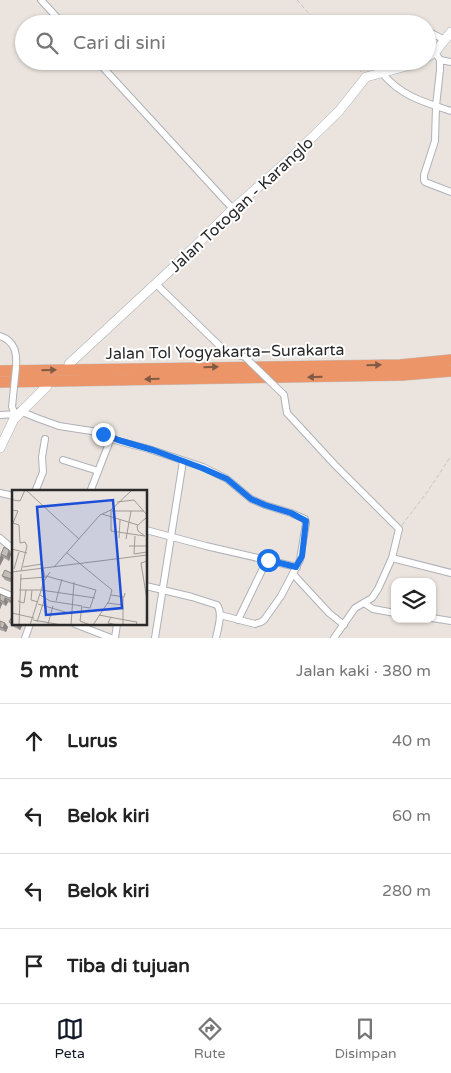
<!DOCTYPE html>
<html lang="id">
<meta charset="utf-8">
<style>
body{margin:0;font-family:"Varela Round",sans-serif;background:#f6f6f6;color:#222}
.controls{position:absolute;right:15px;bottom:15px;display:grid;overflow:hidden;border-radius:10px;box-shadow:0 1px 4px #0004}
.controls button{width:45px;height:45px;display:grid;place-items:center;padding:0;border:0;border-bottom:1px solid #e0e0e0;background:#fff;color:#222;font:25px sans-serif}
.stop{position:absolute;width:15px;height:15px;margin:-11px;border:4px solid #1a73e8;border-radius:50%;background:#fff}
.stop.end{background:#1a73e8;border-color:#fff;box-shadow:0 1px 5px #0008}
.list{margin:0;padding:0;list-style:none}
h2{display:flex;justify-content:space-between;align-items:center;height:65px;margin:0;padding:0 20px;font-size:21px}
h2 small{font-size:16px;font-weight:400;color:#767676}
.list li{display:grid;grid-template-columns:32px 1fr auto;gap:15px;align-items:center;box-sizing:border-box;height:75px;padding:0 20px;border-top:1px solid #e0e0e0}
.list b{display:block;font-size:19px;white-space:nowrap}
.list em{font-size:16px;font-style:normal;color:#767676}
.icon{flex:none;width:28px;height:28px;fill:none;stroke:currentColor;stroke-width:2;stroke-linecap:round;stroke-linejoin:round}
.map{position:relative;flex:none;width:451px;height:638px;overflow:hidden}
.search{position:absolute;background:#fff;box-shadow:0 1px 4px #0004;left:15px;right:15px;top:15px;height:55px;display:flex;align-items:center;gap:12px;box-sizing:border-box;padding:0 18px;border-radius:28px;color:#767676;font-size:19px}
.sheet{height:365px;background:#fff}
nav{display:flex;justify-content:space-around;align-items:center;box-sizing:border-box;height:70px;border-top:1px solid #e0e0e0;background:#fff;font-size:14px;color:#767676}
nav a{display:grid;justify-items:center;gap:2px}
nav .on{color:#111827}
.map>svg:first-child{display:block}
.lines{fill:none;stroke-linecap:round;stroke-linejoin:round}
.minor-casing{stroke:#aeb1b9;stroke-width:8}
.secondary-casing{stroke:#aeb1b9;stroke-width:10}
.motorway-casing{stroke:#c3c3c3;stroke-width:12}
.path{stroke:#c3c3c3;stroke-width:1;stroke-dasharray:4 2.5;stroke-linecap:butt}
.minor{stroke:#fff;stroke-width:6}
.secondary{stroke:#fff;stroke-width:9}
.motorway{stroke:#ec9568;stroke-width:11}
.minor-bridge-casing{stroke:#aeb1b9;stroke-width:8;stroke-linecap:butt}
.minor-bridge{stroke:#fff;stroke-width:6}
.wall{fill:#a8a3a0}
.shaded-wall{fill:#888582}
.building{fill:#c3beba;stroke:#888582}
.oneway{fill:#815a46}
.route{stroke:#1a73e8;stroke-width:6}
.labels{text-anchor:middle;stroke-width:4;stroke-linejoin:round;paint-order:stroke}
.street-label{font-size:16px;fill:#2a2a2a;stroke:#fff}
.inset-road{fill:none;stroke:#9e9a96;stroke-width:1}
.view{fill:#1d4ed8;fill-opacity:0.15;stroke:#1d4ed8;stroke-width:2.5}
.inset-edge{fill:none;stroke:#2a2a2a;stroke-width:2.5}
</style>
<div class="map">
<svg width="451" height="638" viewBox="0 0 451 638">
<rect width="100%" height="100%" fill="#ebe4de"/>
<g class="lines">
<g class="minor-casing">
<g id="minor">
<path d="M41,0L63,24"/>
<path d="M406,21L412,24"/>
<path d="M427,31L445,40"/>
<path d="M435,52L440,60V70L436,106L435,141L424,175V180L425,182L451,192"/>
<path d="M440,60L451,62"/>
<path d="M97,61L233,209"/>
<path d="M382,73C401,96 423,102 451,111"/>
<path d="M156,284L226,352L245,357"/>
<path d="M0,336C15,341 17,353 16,367"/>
<path d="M14,387L12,407L15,414"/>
<path d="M284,395L287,413L335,465L399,529L392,558L378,589L372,598L355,608L334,638"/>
<path d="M20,411L37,418L59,426L98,432L118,441L149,449L203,467L227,479L251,499L265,505L291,513L305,519L306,523L300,560L281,596L264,620L261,622L255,624L220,615"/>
<path d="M0,415L18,414"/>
<path d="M63,460L98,471"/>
<path d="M35,492L43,472L42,457L45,439"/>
<path d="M90,492L111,438"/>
<path d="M0,493L14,496"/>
<path d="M146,530L206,546L297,567"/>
<path d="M0,538L14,550"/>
<path d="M392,558L451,573"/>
<path d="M293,574L329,613L344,625"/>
<path d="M146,586L192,597L217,605C223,613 218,628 216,638"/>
<path d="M0,591L14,597"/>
<path d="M364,603L373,609L395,613"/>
<path d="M432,618L451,621"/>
<path d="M238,620L267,560"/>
<path d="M75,624L111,638"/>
<path d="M25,638L30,624"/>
<path d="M115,638L117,624"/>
<path d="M155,638L183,461"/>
</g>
</g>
<g class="secondary-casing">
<g id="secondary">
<path d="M427,57L435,52L451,32"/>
<path d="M69,364L178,263L233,209L291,158L339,111L366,77L414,64L421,61"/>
<path d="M0,448L14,419L47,386"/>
</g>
</g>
<g class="motorway-casing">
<g id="motorway">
<path d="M0,371L400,365L451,360"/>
<path d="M0,382L402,375L451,371"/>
</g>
</g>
<g class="path">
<path d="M297,0L318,24"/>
<path d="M352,61L361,72"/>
<path d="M402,525L428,491L451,456"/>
</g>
<use href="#minor" class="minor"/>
<use href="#secondary" class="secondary"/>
<use href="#motorway" class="motorway"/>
<g class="minor-bridge-casing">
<g id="minor-bridge">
<path d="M245,357L284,395"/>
<path d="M14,387L16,367"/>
</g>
</g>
<use href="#minor-bridge" class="minor-bridge"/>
</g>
<g class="wall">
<path d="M0,554H11L9,561L4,558Z"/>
<path d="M14,575L13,583L5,580L2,576Z"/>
<path d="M0,594L9,598L14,597V605L8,602L6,606L2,604L0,609Z"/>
<path d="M0,621L5,623L8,627L6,632L0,630Z"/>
<path d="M9,622L23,624L20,630L12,626Z"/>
</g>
<g class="shaded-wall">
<path d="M9,550L11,554L9,561L7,557Z"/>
<path d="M1,554L4,558L0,566V557Z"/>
<path d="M13,574L14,575L13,583L11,579Z"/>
<path d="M5,598L8,602L6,606L4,602Z"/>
<path d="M0,601L2,604L0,609Z"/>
<path d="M5,623L8,627L6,632L3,628Z"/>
<path d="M18,624H23L20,630L17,626Z"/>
</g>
<g class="building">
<path d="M4,547L9,550L7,557L1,554Z"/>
<path d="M5,570L13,574L11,579L2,576Z"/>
<path d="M0,594L9,598L14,597V602L5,598L4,602L0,600Z"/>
<path d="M13,615H14V624L9,622Z"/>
<path d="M0,621L5,623L3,628L0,627Z"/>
</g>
<defs><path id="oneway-solid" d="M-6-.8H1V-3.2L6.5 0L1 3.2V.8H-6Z" transform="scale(1.25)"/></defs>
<g class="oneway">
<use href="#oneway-solid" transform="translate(374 365) rotate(-1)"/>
<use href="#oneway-solid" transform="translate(211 367) rotate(-1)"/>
<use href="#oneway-solid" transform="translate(49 370) rotate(-1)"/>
<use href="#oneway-solid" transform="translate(315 377) rotate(179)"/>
<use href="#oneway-solid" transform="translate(152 379) rotate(179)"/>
</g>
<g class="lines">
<path class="route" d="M103,434L118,440L153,450L202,468L227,479L251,499L265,505L291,513L306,521L302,556L296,567L268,560"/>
</g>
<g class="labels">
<g class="street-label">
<text transform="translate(241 204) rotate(-43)" y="6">Jalan Totogan - Karanglo</text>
<text transform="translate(225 351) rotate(-1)" y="6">Jalan Tol Yogyakarta–Surakarta</text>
</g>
</g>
<g transform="translate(12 490)">
<rect width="135" height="135" fill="#ebe4de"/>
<path class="inset-road" d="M14,0L67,49M1,10L8,11L13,0M105,12L122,10L135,25M99,19V41L133,46M0,20L6,21L1,33L7,35L8,53L13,52L15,56L9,81M100,21H132M90,24L126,35M123,46L122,64L135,62M133,46L126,41L125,36L135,27M107,48L108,30M114,49L119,21M117,56H135M0,59L15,63M55,63L100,100L97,111L81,135M135,71L129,73L135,110M11,77L30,74L33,87M42,77L88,25L99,20L120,0M2,79L7,62M0,82L135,65M34,86L84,100L78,118L71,117M8,89L34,87M7,100H29M20,100L19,110L26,112M29,100L83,108M28,105L38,111L70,116L68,131L78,135M99,105L112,107L113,103M111,107V135M6,111L12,113L14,100M44,111L50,89M95,113L111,115M26,114L60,124M0,123L22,128M87,125L113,130M99,127L96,133L106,135M21,130L50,135M113,130L125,132L124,135M25,132L33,108M36,134L41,116M7,135L9,84M18,135L32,91L38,82M59,135L62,92"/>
<path class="view" d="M101,10L110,118L34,125L25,17Z"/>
<rect width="135" height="135" class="inset-edge"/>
</g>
</svg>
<div class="controls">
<button><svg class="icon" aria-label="layers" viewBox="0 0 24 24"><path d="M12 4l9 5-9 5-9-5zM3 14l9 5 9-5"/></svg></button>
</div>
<div class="stop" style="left:268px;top:560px"></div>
<div class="stop end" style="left:103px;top:434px"></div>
<div class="search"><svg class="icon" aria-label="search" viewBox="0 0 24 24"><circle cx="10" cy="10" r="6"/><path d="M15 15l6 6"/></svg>Cari di sini</div>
</div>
<section class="sheet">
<h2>5 mnt<small>Jalan kaki · 380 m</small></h2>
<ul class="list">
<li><svg class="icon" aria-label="ahead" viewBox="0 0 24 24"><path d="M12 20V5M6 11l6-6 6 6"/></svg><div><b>Lurus</b></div><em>40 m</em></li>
<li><svg class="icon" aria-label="left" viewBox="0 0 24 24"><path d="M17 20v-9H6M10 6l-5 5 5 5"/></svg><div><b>Belok kiri</b></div><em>60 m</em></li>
<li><svg class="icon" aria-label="left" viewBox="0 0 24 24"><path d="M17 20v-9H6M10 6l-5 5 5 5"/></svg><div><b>Belok kiri</b></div><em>280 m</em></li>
<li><svg class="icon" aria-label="arrive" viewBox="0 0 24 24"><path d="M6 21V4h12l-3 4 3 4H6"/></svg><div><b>Tiba di tujuan</b></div></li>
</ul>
</section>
<nav>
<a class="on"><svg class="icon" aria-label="map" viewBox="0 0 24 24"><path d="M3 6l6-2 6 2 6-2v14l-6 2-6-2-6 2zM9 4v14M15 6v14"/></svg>Peta</a>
<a><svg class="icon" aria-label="directions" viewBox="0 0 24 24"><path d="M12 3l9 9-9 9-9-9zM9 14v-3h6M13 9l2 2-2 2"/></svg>Rute</a>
<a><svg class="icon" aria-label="saved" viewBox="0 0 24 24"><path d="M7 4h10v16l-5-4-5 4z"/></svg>Disimpan</a>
</nav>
